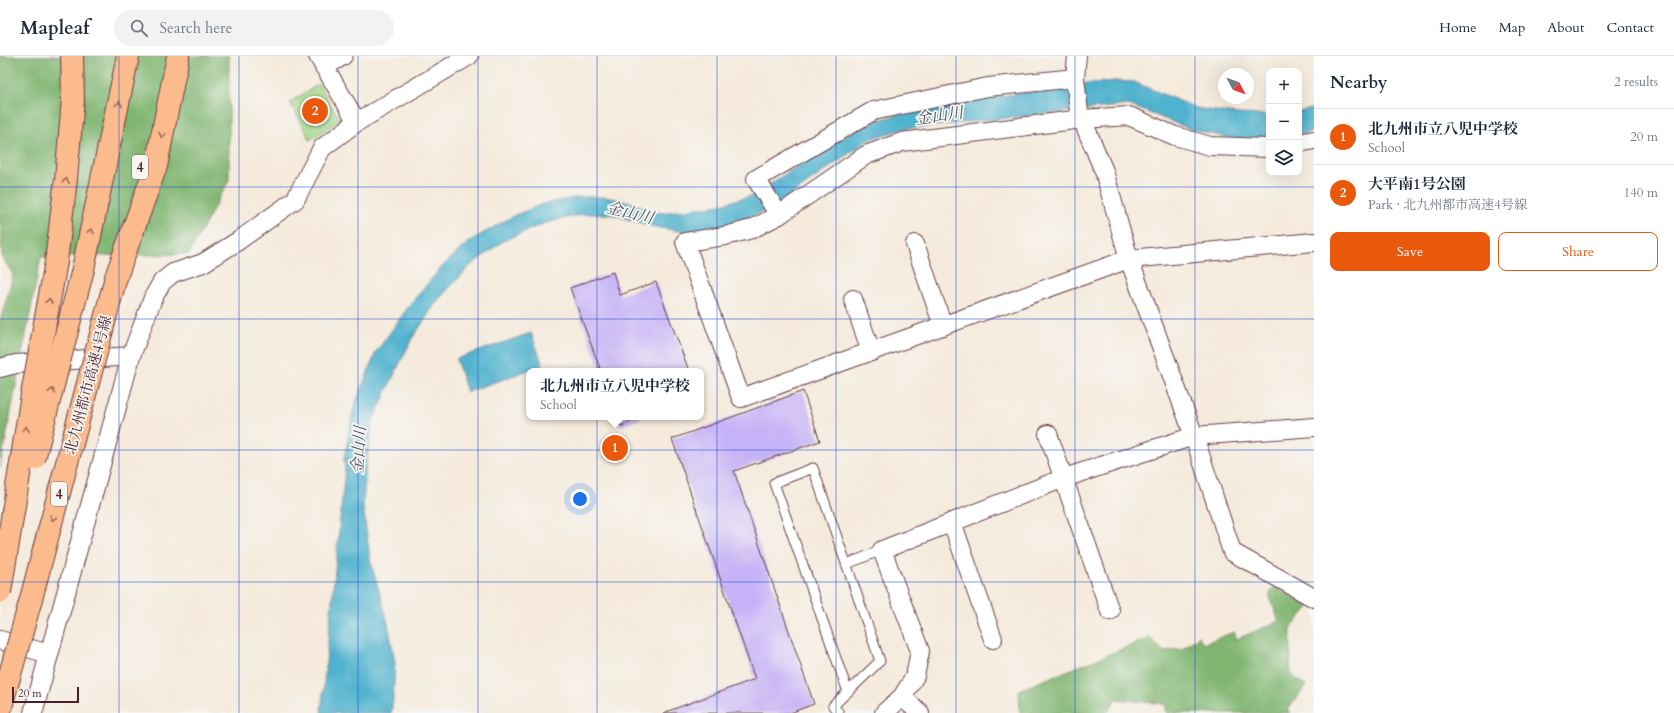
<!DOCTYPE html>
<meta charset="utf-8">
<style>
body{margin:0;font-family:Cardo,"Noto Serif JP",serif;background:#f2f2f3;color:#1f2937}
.controls{position:absolute;right:12px;top:12px;display:grid;overflow:hidden;border-radius:8px;box-shadow:0 4px 16px #0002}
.controls button{width:36px;height:36px;display:grid;place-items:center;padding:0;border:0;border-bottom:1px solid #e0e1e3;background:#fff;color:#1f2937;font:20px sans-serif}
.compass{position:absolute;left:1218px;top:12px;width:36px;height:36px;border-radius:50%;background:#fff;box-shadow:0 4px 16px #0002;rotate:131deg}
.scale{position:absolute;left:12px;bottom:10px;width:67px;box-sizing:border-box;padding-left:4px;border:2px solid #4a1f2b;border-top:0;font-size:11px;line-height:14px;white-space:nowrap;color:#4a1f2b;-webkit-text-stroke:3px #f6f6f2;paint-order:stroke}
.you{position:absolute;left:580px;top:443px;width:14px;height:14px;margin:-10px;border:3px solid #fff;border-radius:50%;background:#1a73e8;box-shadow:0 0 0 6px #1a73e833}
.badge{display:grid;place-items:center;width:26px;height:26px;border-radius:50%;background:#ea580c;color:#fff;font-size:13px;font-weight:700}
.pin{position:absolute;translate:-50% -50%;border:2px solid #fff;box-shadow:0 1px 4px #0006}
.popup{position:absolute;left:526px;top:312px;width:178px;height:52px;box-sizing:border-box;display:grid;place-content:center;border-radius:8px;background:#fff;filter:drop-shadow(0 1px 3px #0005);font-size:13px;white-space:nowrap;color:#747a83}
.popup b{font-size:15px;color:#1f2937}
.popup::after{content:'';position:absolute;left:50%;top:100%;margin-left:-8px;border:8px solid transparent;border-top-color:#fff}
.list{margin:0;padding:0;list-style:none}
h2{display:flex;justify-content:space-between;align-items:center;height:52px;margin:0;padding:0 16px;font-size:17px}
h2 small{font-size:13px;font-weight:400;color:#747a83}
.list li{display:grid;grid-template-columns:26px 1fr auto;gap:12px;align-items:center;box-sizing:border-box;height:56px;padding:0 16px;border-top:1px solid #e0e1e3}
.list b{display:block;font-size:15px;white-space:nowrap}
.list p{margin:0;font-size:13px;white-space:nowrap;color:#747a83}
.list em{font-size:13px;font-style:normal;color:#747a83}
.actions{display:flex;gap:8px;padding:12px 16px}
.actions a{flex:1;padding:9px 0;border:1px solid #ea580c;border-radius:8px;text-align:center;font-size:14px;color:#ea580c}
.actions .main{background:#ea580c;color:#fff}
.icon{flex:none;width:22px;height:22px;fill:none;stroke:currentColor;stroke-width:2;stroke-linecap:round;stroke-linejoin:round}
.map{position:relative;flex:none;width:1314px;height:657px;overflow:hidden}
header{display:flex;align-items:center;gap:24px;box-sizing:border-box;height:56px;padding:0 20px;background:#fff;border-bottom:1px solid #e0e1e3}
header strong{font-size:19px}
nav{display:flex;gap:22px;margin-inline-start:auto;font-size:14px}
.search{width:280px;height:36px;background:#f2f2f3;display:flex;align-items:center;gap:10px;box-sizing:border-box;padding:0 14px;border-radius:22px;color:#747a83;font-size:15px}
main{display:flex}
aside{flex:1;background:#fff}
.map>svg:first-child{display:block}
.green{fill:#a2d585;stroke:#767a58}
.forest{fill:#81b672;stroke:#666a4e}
.water{fill:#4fb2ce;stroke:#4c687c}
.building{fill:#c6b2f6}
.lines{fill:none;stroke-linecap:round;stroke-linejoin:round}
.service-casing{stroke:#643d45;stroke-width:11}
.minor-casing{stroke:#643d45;stroke-width:20}
.motorway-casing{stroke:#643d45;stroke-width:24}
.service{stroke:#fff;stroke-width:9}
.minor{stroke:#fff;stroke-width:18}
.motorway{stroke:#fbbb8d;stroke-width:22}
.motorway-bridge-casing{stroke:#643d45;stroke-width:24;stroke-linecap:butt}
.motorway-bridge{stroke:#fbbb8d;stroke-width:22}
.oneway{stroke:#9a6557}
.grid{fill:none;stroke:#1d4ed8;stroke-width:1;stroke-opacity:0.55}
.labels{text-anchor:middle;stroke-width:3.5;stroke-linejoin:round;paint-order:stroke}
.shield{fill:#f6f6f2;stroke:#7e6067;stroke-width:1}
.shield-label{font-size:14px;font-weight:bold;fill:#4a1f2b}
.street-label{font-size:15px;fill:#4a1f2b;stroke:#f6f6f2}
.water-label{font-size:16px;font-style:italic;fill:#4c5264;stroke:#f6f6f2}
</style>
<header>
<strong>Mapleaf</strong>
<div class="search"><svg class="icon" aria-label="search" viewBox="0 0 24 24"><circle cx="10" cy="10" r="6"/><path d="M15 15l6 6"/></svg>Search here</div>
<nav><a>Home</a><a>Map</a><a>About</a><a>Contact</a></nav>
</header>
<main>
<div class="map">
<svg width="1314" height="657" viewBox="0 0 1314 657">
<rect width="100%" height="100%" fill="#f6f6f2"/>
<filter id="ink" filterUnits="userSpaceOnUse"><feTurbulence type="fractalNoise" baseFrequency=".025" numOctaves="2"/><feDisplacementMap in="SourceGraphic" scale="8" xChannelSelector="R" yChannelSelector="G"/><feConvolveMatrix kernelMatrix="1 2 1 2 8 2 1 2 1" color-interpolation-filters="sRGB"/></filter>
<filter id="wash" filterUnits="userSpaceOnUse"><feTurbulence type="fractalNoise" baseFrequency=".012" numOctaves="4" result="noise"/><feDisplacementMap in="SourceGraphic" scale="16" xChannelSelector="R" yChannelSelector="G"/><feGaussianBlur stdDeviation="0.9" result="paint"/><feColorMatrix in="noise" values="0 0 0 0 0 0 0 0 0 0 0 0 0 0 0 0 0 1.4 0 .05"/><feComposite in="paint" operator="in"/></filter>
<g filter="url(#wash)">
<rect width="100%" height="100%" fill="#f5eadb"/>
<path class="green" d="M319,28L340,64L310,84L290,46Z"/>
<g class="forest">
<path d="M0,0H229V124L189,198L41,201L0,412V266L13,219L2,200L0,167Z"/>
<path d="M1274,531L1310,550L1291,572L1290,618L1306,630L1287,654L1290,657H1167L1165,648L1116,643L1107,657H1020L1019,634L1150,582L1163,595L1182,593L1199,580L1203,588L1234,576L1237,583L1279,565L1269,539Z"/>
</g>
<g class="water">
<path d="M1115,25L1134,26L1196,52L1236,58L1269,59V83L1228,82L1188,72L1129,49L903,73L870,83L782,145L760,157L723,171L686,176L654,171L611,158H584L545,167L503,185L470,210L438,244L413,281L393,321L373,365L366,409L363,449L370,503L387,563L395,606L393,644L391,657H321L345,412L344,403L354,351L376,296L412,246L440,213L468,186L515,159L543,148L580,141H605L627,145L660,157L714,150L751,140L859,71L879,64L910,55L1064,30Z"/>
<path d="M1314,52V75L1299,79V56Z"/>
<path d="M531,277L543,309L467,336L456,303Z"/>
</g>
<g id="blocks">
<g class="building">
<path d="M613,216L620,239L656,226L689,315H601L570,232Z"/>
<path d="M803,335L820,385L734,415L814,648L790,657H663L755,623L672,383Z"/>
<path d="M617,361H644L621,370Z"/>
</g>
</g>
</g>
<g filter="url(#ink)">
<use href="#blocks" fill-opacity="0" stroke="#643d45" stroke-width="1"/>
<g class="lines">
<g class="service-casing">
<g id="service">
<path d="M847,508L882,494"/>
<path d="M839,657L833,650L880,605L813,412L774,427L848,636"/>
</g>
</g>
<g class="minor-casing">
<g id="minor">
<path d="M318,0L357,66"/>
<path d="M1077,0L1075,22L1079,56L1104,115L1129,203L1194,380L1232,496L1314,542"/>
<path d="M324,11L343,0"/>
<path d="M1299,87L1314,84"/>
<path d="M1269,92L1210,90L1175,80L1129,60L1082,63L902,86L866,99L779,159L752,173L725,180L685,186L741,342L1129,203L1314,186"/>
<path d="M779,159L756,123L873,55L988,31L1075,22"/>
<path d="M915,188L943,270"/>
<path d="M853,243L871,296"/>
<path d="M0,312L16,308L131,300"/>
<path d="M1048,378L1110,555"/>
<path d="M952,466L993,583"/>
<path d="M0,584L49,598"/>
<path d="M902,641L920,657"/>
<path d="M33,657L131,300L153,242L162,226L173,217L203,207L238,185L295,144L322,92L357,66L469,0"/>
<path d="M884,657L902,641L915,620L920,595L882,494L1064,422L1194,380L1314,371"/>
</g>
</g>
<g class="motorway-casing">
<g id="motorway">
<path d="M56,206L66,123L73,43L72,0"/>
<path d="M83,213L128,0"/>
<path d="M116,221L156,110L178,0"/>
</g>
</g>
<use href="#service" class="service"/>
<use href="#minor" class="minor"/>
<use href="#motorway" class="motorway"/>
<g class="motorway-bridge-casing">
<g id="motorway-bridge">
<path d="M34,403L83,213"/>
<path d="M0,536L32,339L56,206"/>
<path d="M0,654L31,543L116,221"/>
</g>
</g>
<use href="#motorway-bridge" class="motorway-bridge"/>
</g>
<defs><path id="oneway-chevron" d="M-2-3.5L2.5 0L-2 3.5" fill="none" stroke-width="1.6" stroke-linecap="round" stroke-linejoin="round"/></defs>
<g class="oneway">
<use href="#oneway-chevron" transform="translate(119 48) rotate(-79)"/>
<use href="#oneway-chevron" transform="translate(162 79) rotate(101)"/>
<use href="#oneway-chevron" transform="translate(66 125) rotate(-84)"/>
<use href="#oneway-chevron" transform="translate(91 175) rotate(-78)"/>
<use href="#oneway-chevron" transform="translate(49 245) rotate(-80)"/>
<use href="#oneway-chevron" transform="translate(52 335) rotate(-76)"/>
<use href="#oneway-chevron" transform="translate(26 373) rotate(-81)"/>
<use href="#oneway-chevron" transform="translate(53 462) rotate(105)"/>
</g>
</g>
<path class="grid" d="M119,0V657M239,0V657M358,0V657M478,0V657M597,0V657M717,0V657M836,0V657M956,0V657M1075,0V657M1195,0V657M0,131H1314M0,263H1314M0,394H1314M0,526H1314"/>
<g class="labels">
<g class="shield">
<rect x="132" y="99" width="16" height="24" rx="3"/>
<rect x="51" y="426" width="16" height="24" rx="3"/>
</g>
<g class="shield-label">
<text x="140" y="116">4</text>
<text x="59" y="443">4</text>
</g>
<g class="street-label">
<text transform="translate(88 329) rotate(-75)" y="5">北九州都市高速4号線</text>
</g>
<g class="water-label">
<text transform="translate(939 59) rotate(-8)" y="6">金山川</text>
<text transform="translate(630 156) rotate(14)" y="6">金山川</text>
<text transform="translate(358 394) rotate(-86)" y="6">金山川</text>
</g>
</g>
</svg>
<div class="controls">
<button>+</button>
<button>−</button>
<button><svg class="icon" aria-label="layers" viewBox="0 0 24 24"><path d="M12 4l9 5-9 5-9-5zM3 14l9 5 9-5"/></svg></button>
</div>
<svg class="compass" viewBox="-18 -18 36 36"><path d="M0-13l5 13h-10z" fill="#e53935"/><path d="M0 13l5-13h-10z" fill="#747a83"/></svg>
<div class="scale">20 m</div>
<div class="you"></div>
<div class="pin badge" style="left:615px;top:392px">1</div>
<div class="popup"><b>北九州市立八児中学校</b>School</div>
<div class="pin badge" style="left:315px;top:55px">2</div>
</div>
<aside>
<h2>Nearby<small>2 results</small></h2>
<ul class="list">
<li><span class="badge">1</span><div><b>北九州市立八児中学校</b><p>School</p></div><em>20 m</em></li>
<li><span class="badge">2</span><div><b>大平南1号公園</b><p>Park · 北九州都市高速4号線</p></div><em>140 m</em></li>
</ul>
<div class="actions"><a class="main">Save</a><a>Share</a></div>
</aside>
</main>
